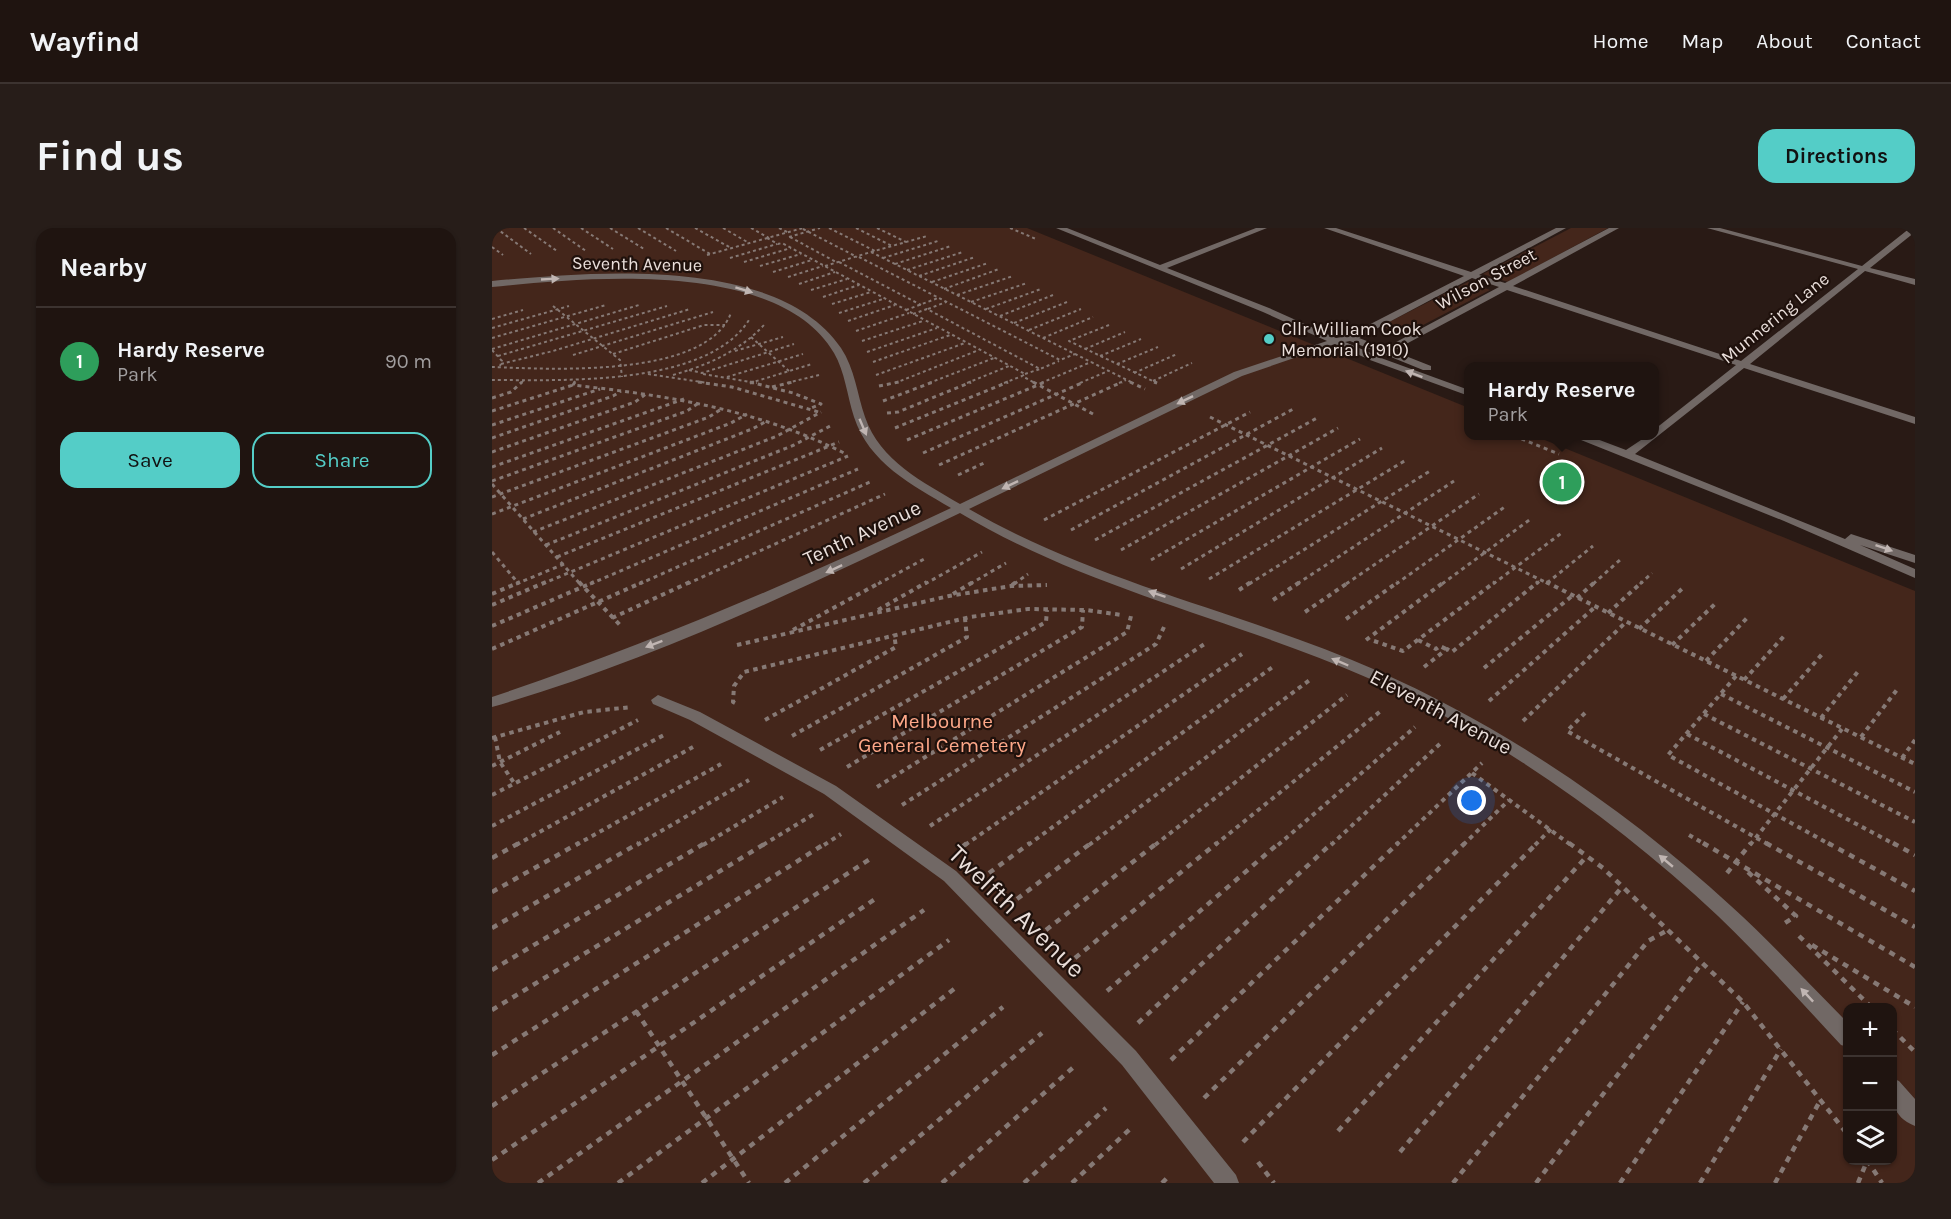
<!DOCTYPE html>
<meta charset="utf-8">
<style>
body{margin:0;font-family:Karla,sans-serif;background:#271d19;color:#f1f3f6}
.controls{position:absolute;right:18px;bottom:18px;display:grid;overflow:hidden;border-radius:12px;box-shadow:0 2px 4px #0004}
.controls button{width:54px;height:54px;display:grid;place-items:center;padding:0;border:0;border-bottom:2px solid #3c3330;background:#1f1410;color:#f1f3f6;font:30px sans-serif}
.you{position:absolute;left:980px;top:573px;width:21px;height:21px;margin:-15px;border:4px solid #fff;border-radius:50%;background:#1a73e8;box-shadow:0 0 0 9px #1a73e833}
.badge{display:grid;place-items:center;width:39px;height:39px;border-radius:50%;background:#54cdc7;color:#fff;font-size:20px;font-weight:700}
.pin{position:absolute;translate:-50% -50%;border:3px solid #fff;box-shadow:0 2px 6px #0006}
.popup{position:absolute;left:972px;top:134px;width:195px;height:78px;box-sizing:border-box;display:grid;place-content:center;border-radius:12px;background:#1f1410;filter:drop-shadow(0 2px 4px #0005);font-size:20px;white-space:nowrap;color:#a19e9f}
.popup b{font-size:22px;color:#f1f3f6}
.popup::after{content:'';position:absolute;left:50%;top:100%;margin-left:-12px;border:12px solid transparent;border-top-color:#1f1410}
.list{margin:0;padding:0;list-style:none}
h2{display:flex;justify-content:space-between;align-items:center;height:78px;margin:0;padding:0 24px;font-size:26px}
h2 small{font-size:20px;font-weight:400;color:#a19e9f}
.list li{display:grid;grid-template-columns:39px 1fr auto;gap:18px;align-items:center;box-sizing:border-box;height:108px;padding:0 24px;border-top:2px solid #3c3330}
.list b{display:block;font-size:22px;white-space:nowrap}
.list p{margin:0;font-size:20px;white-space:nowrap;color:#a19e9f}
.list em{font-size:20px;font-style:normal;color:#a19e9f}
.actions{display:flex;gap:12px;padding:18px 24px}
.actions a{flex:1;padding:14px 0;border:2px solid #54cdc7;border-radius:18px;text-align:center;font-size:21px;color:#54cdc7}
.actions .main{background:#54cdc7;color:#111}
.icon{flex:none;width:33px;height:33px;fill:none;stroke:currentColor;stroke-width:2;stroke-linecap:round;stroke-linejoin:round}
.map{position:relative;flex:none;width:1423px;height:955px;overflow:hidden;border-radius:18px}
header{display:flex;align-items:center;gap:36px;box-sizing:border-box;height:84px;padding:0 30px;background:#1f1410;border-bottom:2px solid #3c3330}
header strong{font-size:28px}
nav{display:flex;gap:33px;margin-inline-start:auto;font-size:21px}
.intro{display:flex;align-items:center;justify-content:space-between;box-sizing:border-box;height:144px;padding:0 36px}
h1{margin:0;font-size:42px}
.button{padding:15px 27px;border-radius:18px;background:#54cdc7;color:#111;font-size:21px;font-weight:700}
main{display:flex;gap:36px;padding:0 36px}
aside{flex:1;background:#1f1410;border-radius:18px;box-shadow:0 2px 4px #0004}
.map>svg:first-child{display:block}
.green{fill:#44261b;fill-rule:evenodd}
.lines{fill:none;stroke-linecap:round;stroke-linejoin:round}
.path-far3{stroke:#867975;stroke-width:2;stroke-dasharray:3 3;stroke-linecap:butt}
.path-far2{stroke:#867975;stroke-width:3;stroke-dasharray:4 4;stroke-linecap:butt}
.path-far1{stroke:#867975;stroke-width:4;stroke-dasharray:4.5 4.5;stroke-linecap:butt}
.path{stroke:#867975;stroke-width:4.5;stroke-dasharray:6 6;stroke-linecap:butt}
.minor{fill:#716865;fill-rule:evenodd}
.oneway{fill:#c0b5b2}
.poi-dot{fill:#54cdc7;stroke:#1f110c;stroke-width:2}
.labels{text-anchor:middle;stroke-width:4.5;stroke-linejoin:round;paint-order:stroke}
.far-street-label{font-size:18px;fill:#eadfdb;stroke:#1f110c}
.far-poi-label{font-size:18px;fill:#eadfdb;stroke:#1f110c;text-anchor:start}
.street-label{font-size:21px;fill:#eadfdb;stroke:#1f110c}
.park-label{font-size:21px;fill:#fda788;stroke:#1f110c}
.near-street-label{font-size:26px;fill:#eadfdb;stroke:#1f110c}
</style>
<header>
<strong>Wayfind</strong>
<nav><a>Home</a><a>Map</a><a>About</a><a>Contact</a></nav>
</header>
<div class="intro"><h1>Find us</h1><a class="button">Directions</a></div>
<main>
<aside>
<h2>Nearby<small></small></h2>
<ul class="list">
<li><span class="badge" style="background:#2e9e5b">1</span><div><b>Hardy Reserve</b><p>Park</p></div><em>90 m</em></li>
</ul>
<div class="actions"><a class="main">Save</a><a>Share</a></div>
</aside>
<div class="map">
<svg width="1423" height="955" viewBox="0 0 1423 955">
<rect width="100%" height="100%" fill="#291a15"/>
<g class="green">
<path d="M0,0H535L977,180V208H1043L1423,363V955H0ZM1356,780H1400V932H1356Z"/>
<path d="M1079,0H1116L1016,54L991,46Z"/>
<path d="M976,54L998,62L912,107L889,98Z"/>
</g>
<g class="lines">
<g class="path-far3">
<path d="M4,0L39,26"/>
<path d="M32,0L65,23"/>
<path d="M61,0L94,23"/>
<path d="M89,0L121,21"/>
<path d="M118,0L152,21"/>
<path d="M146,0L184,23"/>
<path d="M174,0L218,26"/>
<path d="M203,0L239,20"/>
<path d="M231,0L257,15"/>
<path d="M259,0L277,10"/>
<path d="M287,0L295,4"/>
<path d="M337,0L383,23"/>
<path d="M364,0L400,18"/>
<path d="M385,0L414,14"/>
<path d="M518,0L544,11"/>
<path d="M311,1L365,29"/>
<path d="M297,9L328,0"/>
<path d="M298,9L344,34"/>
<path d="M275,10L286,16L290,15L533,146L530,148L543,155"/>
<path d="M0,19L11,27"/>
<path d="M379,24L435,8"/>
<path d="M215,27L311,0"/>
<path d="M367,29L568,132L583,126"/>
<path d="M238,30L285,16"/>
<path d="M391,30L446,13"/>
<path d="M252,34L299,20"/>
<path d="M347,34L429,77"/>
<path d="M403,36L459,18"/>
<path d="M268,38L309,26"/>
<path d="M333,38L379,24L641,155"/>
<path d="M415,42L471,24"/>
<path d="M281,44L320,32"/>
<path d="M427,48L483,29"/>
<path d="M296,49L331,38"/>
<path d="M440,54L496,35"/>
<path d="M307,56L343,44"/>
<path d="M452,61L507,41"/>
<path d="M319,62L355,51"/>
<path d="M465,67L521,48"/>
<path d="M331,69L367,57"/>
<path d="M479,74L535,55"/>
<path d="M340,76L379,64"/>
<path d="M61,78L128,132L130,149"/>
<path d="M436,81L454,74"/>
<path d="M494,81L549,61"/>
<path d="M414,82L446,70"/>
<path d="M347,85L391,71"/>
<path d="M421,86L435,81L548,141L567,133"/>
<path d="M508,88L561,67"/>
<path d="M0,91L31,82"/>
<path d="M356,93L403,77"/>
<path d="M522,95L575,74"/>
<path d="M617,97L577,113L665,155"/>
<path d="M0,100L77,78"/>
<path d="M537,102L589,81"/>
<path d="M364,103L417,85"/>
<path d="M259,109L297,143"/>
<path d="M0,110L114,77"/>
<path d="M551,110L601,89"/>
<path d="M370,113L431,93"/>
<path d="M0,121L147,77"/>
<path d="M593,121L633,104"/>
<path d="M0,122L10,133L8,138"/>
<path d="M243,123L291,109"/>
<path d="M375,124L445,100"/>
<path d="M121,126L212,97H233"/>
<path d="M81,127L221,84"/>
<path d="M6,128L175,78"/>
<path d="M608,128L649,111"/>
<path d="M381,134L458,107"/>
<path d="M9,136L61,123L198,81"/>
<path d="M625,136L666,119"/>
<path d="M0,139C57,141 214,151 239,85"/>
<path d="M197,142L210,145L302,116"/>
<path d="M642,145L685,126"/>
<path d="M156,146L216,155"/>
<path d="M211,146L265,155"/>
<path d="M533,146L548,141"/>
<path d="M181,147C216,137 248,123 273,96"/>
<path d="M384,147L473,115"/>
<path d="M235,149L311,126"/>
<path d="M0,152C70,152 214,159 257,92"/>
<path d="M661,153L700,135"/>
<path d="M29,155L32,152"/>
<path d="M82,155L83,153"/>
<path d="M258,155L320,136"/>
<path d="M295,155L327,147"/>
<path d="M403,155L487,122"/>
<path d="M437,155L502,130"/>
<path d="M475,155L517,138"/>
<path d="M512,155L530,148"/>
<path d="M549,155L599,134"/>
<path d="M588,155L616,143"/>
<path d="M627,155L634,152"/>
</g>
<g class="path-far2">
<path d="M83,154L81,157C177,168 264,181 352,225"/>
<path d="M206,154L240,159L330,185"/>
<path d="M258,154L301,165L329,176L319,180"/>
<path d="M541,154L601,186"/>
<path d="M638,154L653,161"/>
<path d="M662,154L665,155"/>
<path d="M258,155L262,154"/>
<path d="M387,158L407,154"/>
<path d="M280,159L301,154"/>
<path d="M0,170L19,164L30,154"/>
<path d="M391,173L441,154"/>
<path d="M0,183L81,157"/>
<path d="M395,185L406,184L479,154"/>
<path d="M718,189L1057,356"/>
<path d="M0,197L108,161"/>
<path d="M403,200L516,154"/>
<path d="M1022,208L1067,226"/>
<path d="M0,210L121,168L129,163"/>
<path d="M415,212L553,154"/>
<path d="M0,224L143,174L154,166"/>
<path d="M431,225L592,154"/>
<path d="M447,237L630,154"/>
<path d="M0,239L192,171"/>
<path d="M466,247L492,235"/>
<path d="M0,253L195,183L208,174"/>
<path d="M0,256L88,356"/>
<path d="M0,269L217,189L231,180"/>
<path d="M0,286L239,195L255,186"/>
<path d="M31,291L260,201L275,193"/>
<path d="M552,292L758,184"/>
<path d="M579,302L803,180"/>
<path d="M41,304L285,208L329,184"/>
<path d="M603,312L825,190"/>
<path d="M54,317L302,217L340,197"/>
<path d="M629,322L846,200"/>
<path d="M0,324L26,355"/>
<path d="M65,329L347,214"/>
<path d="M659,332L868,211"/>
<path d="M689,341L890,220"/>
<path d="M717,351L914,232"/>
<path d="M1055,355L1101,318"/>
<path d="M24,356L72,336"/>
<path d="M50,356L356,228"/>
<path d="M98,356L366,241"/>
<path d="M147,356L378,254"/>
<path d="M195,356L393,266"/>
<path d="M386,356L434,330"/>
<path d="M433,356L490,324"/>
<path d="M478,356L514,335"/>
<path d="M522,356L536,346"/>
<path d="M757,356L938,243"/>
<path d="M805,356L962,253"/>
<path d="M854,356L987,266"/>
<path d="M904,356L1014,278"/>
<path d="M950,356L1040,290"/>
<path d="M1001,356L1071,304"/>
<path d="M1044,356L1049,352"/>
<path d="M1101,356L1129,331"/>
<path d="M1148,356L1160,345"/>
</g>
<g class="path-far1">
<path d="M87,354L128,397"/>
<path d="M1054,354L1423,536"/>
<path d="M520,357L524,354"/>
<path d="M747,362L759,354"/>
<path d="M0,366L28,354"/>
<path d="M461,366L481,354"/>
<path d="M1085,370L1103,354"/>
<path d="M781,372L808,354"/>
<path d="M0,377L54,354"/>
<path d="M386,382L435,354"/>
<path d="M813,384L857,354"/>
<path d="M1116,385L1150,354"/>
<path d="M120,390L198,354"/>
<path d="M854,391L906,354"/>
<path d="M0,398L102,354"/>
<path d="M1147,401L1192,359"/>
<path d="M301,402L389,354"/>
<path d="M874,412L952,354"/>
<path d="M926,412L944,421L948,418L954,421"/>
<path d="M882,413L911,423L1003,354"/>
<path d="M245,417L457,368L519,358L555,357"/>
<path d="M1180,417L1224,375"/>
<path d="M0,421L151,354"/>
<path d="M1214,433L1255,390"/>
<path d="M932,439L955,421L960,424L1046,354"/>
<path d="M992,440L1080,368"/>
<path d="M1244,448L1176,527L1339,617"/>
<path d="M1252,452L1293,407"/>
<path d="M1229,466L1423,564"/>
<path d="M1291,471L1332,424"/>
<path d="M997,473L1103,379"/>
<path d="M243,475L241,474L242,458L252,444L478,389L536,381L594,382L630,387"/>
<path d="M1093,485L1075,503L1277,617"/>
<path d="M1212,486L1423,594"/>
<path d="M1329,490L1368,441"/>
<path d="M273,492L404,419L402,406"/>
<path d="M1031,493L1134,394"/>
<path d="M1195,506L1404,617"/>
<path d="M300,508L475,409L473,391"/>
<path d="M3,509L8,534L22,555"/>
<path d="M1369,509L1407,459"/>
<path d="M0,510L92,484L140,479"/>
<path d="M328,522L554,394L555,382"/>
<path d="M1410,530L1423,512"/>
<path d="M0,538L68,504"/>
<path d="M355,539L590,399L591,382"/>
<path d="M980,545L1079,617"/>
<path d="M385,559L635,404L639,388"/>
<path d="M0,567L146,492"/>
<path d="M410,577L664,416L672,399"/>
<path d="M0,598L172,507"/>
<path d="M438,598L714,415"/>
<path d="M1197,607L1214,617"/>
<path d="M24,617L201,519"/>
<path d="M84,617L229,536"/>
<path d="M145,617L257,552"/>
<path d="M211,617L291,569"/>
<path d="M271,617L322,586"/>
<path d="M332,617L349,606"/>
<path d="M473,617L750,426"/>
<path d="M536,617L782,438"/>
<path d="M597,617L819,451"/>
<path d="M663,617L855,467"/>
<path d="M723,617L890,482"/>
<path d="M786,617L923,499"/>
<path d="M839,617L951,513"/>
<path d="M904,617L990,535"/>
<path d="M971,617L1017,572"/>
<path d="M1043,617L1059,601"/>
<path d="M1258,617L1350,501"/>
</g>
<g class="path">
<path d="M1077,615L1111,640L1251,774L1356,907"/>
<path d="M1211,615L1423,739"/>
<path d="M1274,615L1423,699"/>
<path d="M1336,615L1423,663"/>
<path d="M1401,615L1423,627"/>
<path d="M470,619L475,615"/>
<path d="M0,630L27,615"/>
<path d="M1256,644L1304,688L1293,695"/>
<path d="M497,645L538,615"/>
<path d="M1235,645L1259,615"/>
<path d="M0,664L87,615"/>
<path d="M525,671L599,615"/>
<path d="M0,700L147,615"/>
<path d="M554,702L665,615"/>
<path d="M1307,708L1380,780"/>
<path d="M1320,717L1423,779"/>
<path d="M583,730L725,615"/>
<path d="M0,742L213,615"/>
<path d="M615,763L787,615"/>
<path d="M0,782L274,615"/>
<path d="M144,783L257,955"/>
<path d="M646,795L840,615"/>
<path d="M1400,801L1423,824"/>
<path d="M0,827L334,615"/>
<path d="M679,832L906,615"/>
<path d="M712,870L973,615"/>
<path d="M0,878L381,629"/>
<path d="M846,903L1095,628"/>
<path d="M751,914L1045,615"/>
<path d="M908,924L1130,659"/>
<path d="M0,932L386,669"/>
<path d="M1375,932L1390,955"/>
<path d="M766,934L782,955"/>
<path d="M46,955L432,682"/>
<path d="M126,955L457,712"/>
<path d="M210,955L466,758"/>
<path d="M293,955L511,779"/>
<path d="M372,955L550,805"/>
<path d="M450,955L585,836"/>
<path d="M532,955L614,880"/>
<path d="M580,955L638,901"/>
<path d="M670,955L675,950"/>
<path d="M961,955L1156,713L1176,702"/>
<path d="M1044,955L1210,735"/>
<path d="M1128,955L1251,774"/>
<path d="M1208,955L1289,821"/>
<path d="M1283,955L1329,871"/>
<path d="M1366,955L1375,933"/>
</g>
<g class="minor">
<path d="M564,0H575L668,37L764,0H775L675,40L777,80L844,110L850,109L851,106H859L972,48L832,0H844L979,44L1064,0H1074L987,47L1013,55L1117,0H1127L1021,58L1249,133L1366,41L1215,0H1228L1370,38L1418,0H1423V4L1378,40L1423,51V57L1373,43L1258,136L1423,189V196L1252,140L1143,226L1353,311L1359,306L1423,327V335L1368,317L1423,341V350L1292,293L1084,210L1083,208H1097L1134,222L1155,208H1163V201L1244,137L1015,62L901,123L939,138V142H931L894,127L889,130L977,162V168L878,132L843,116L750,148L477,281C604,355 752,384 886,443C1014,500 1136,583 1239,678C1280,715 1317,756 1356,795V819L1349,817C1308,773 1269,729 1226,688C1124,592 1003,507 876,450C742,391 594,361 468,285C316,358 162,432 0,479V469C158,416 309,351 459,280C420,257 377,235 362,189C355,167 353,144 342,125C286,30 92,50 0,59V53C98,44 285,26 349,120C363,141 365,166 373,189C388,233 431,254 468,276L742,144L835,113L771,84ZM980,50L1007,59L893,120L867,110ZM858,113L885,124L881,126L853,114Z"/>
<path d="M166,467L208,484L344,558L464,643L644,823L744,947L747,955H722L630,837L452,653L332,566L198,492L161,476L159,472Z"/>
<path d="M1400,850L1407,853L1423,871V898C1399,888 1400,872 1400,850Z"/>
</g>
</g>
<defs><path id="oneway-solid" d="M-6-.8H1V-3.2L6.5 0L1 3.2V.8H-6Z" transform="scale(1.5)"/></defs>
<g class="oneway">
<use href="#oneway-solid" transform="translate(58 51) rotate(-3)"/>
<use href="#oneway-solid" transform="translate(252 62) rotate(17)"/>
<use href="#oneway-solid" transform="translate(922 146) rotate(-159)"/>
<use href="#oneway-solid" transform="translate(693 172) rotate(154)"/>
<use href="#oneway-solid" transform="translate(371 199) rotate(67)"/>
<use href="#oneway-solid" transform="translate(518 257) rotate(154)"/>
<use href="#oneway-solid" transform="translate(1392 320) rotate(19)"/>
<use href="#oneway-solid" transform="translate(342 341) rotate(155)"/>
<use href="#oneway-solid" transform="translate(665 366) rotate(-161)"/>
<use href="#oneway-solid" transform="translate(162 416) rotate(159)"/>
<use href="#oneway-solid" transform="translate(848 434) rotate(-157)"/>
<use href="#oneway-solid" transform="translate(1174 633) rotate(-140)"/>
<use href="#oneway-solid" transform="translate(1315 767) rotate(-133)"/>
</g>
<circle class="poi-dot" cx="777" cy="111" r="6"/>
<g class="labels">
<g class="far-street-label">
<text transform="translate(145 36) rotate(1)" y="6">Seventh Avenue</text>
<text transform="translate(994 51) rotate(-28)" y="6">Wilson Street</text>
<text transform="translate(1283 90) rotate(-39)" y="6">Munnering Lane</text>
</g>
<g class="far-poi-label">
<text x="789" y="107">Cllr William Cook<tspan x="789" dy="21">Memorial (1910)</tspan></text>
</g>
<g class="street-label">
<text transform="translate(370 305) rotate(-25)" y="7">Tenth Avenue</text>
<text transform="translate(949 484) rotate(28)" y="7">Eleventh Avenue</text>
</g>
<g class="park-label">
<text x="450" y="500">Melbourne<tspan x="450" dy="24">General Cemetery</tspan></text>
</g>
<g class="near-street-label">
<text transform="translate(525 683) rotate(44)" y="9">Twelfth Avenue</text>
</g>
</g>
</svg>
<div class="controls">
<button>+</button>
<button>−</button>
<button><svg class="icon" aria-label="layers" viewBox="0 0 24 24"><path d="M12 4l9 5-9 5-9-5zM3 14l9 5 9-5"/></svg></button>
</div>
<div class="you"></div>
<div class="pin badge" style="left:1070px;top:254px;background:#2e9e5b">1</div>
<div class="popup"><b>Hardy Reserve</b>Park</div>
</div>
</main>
